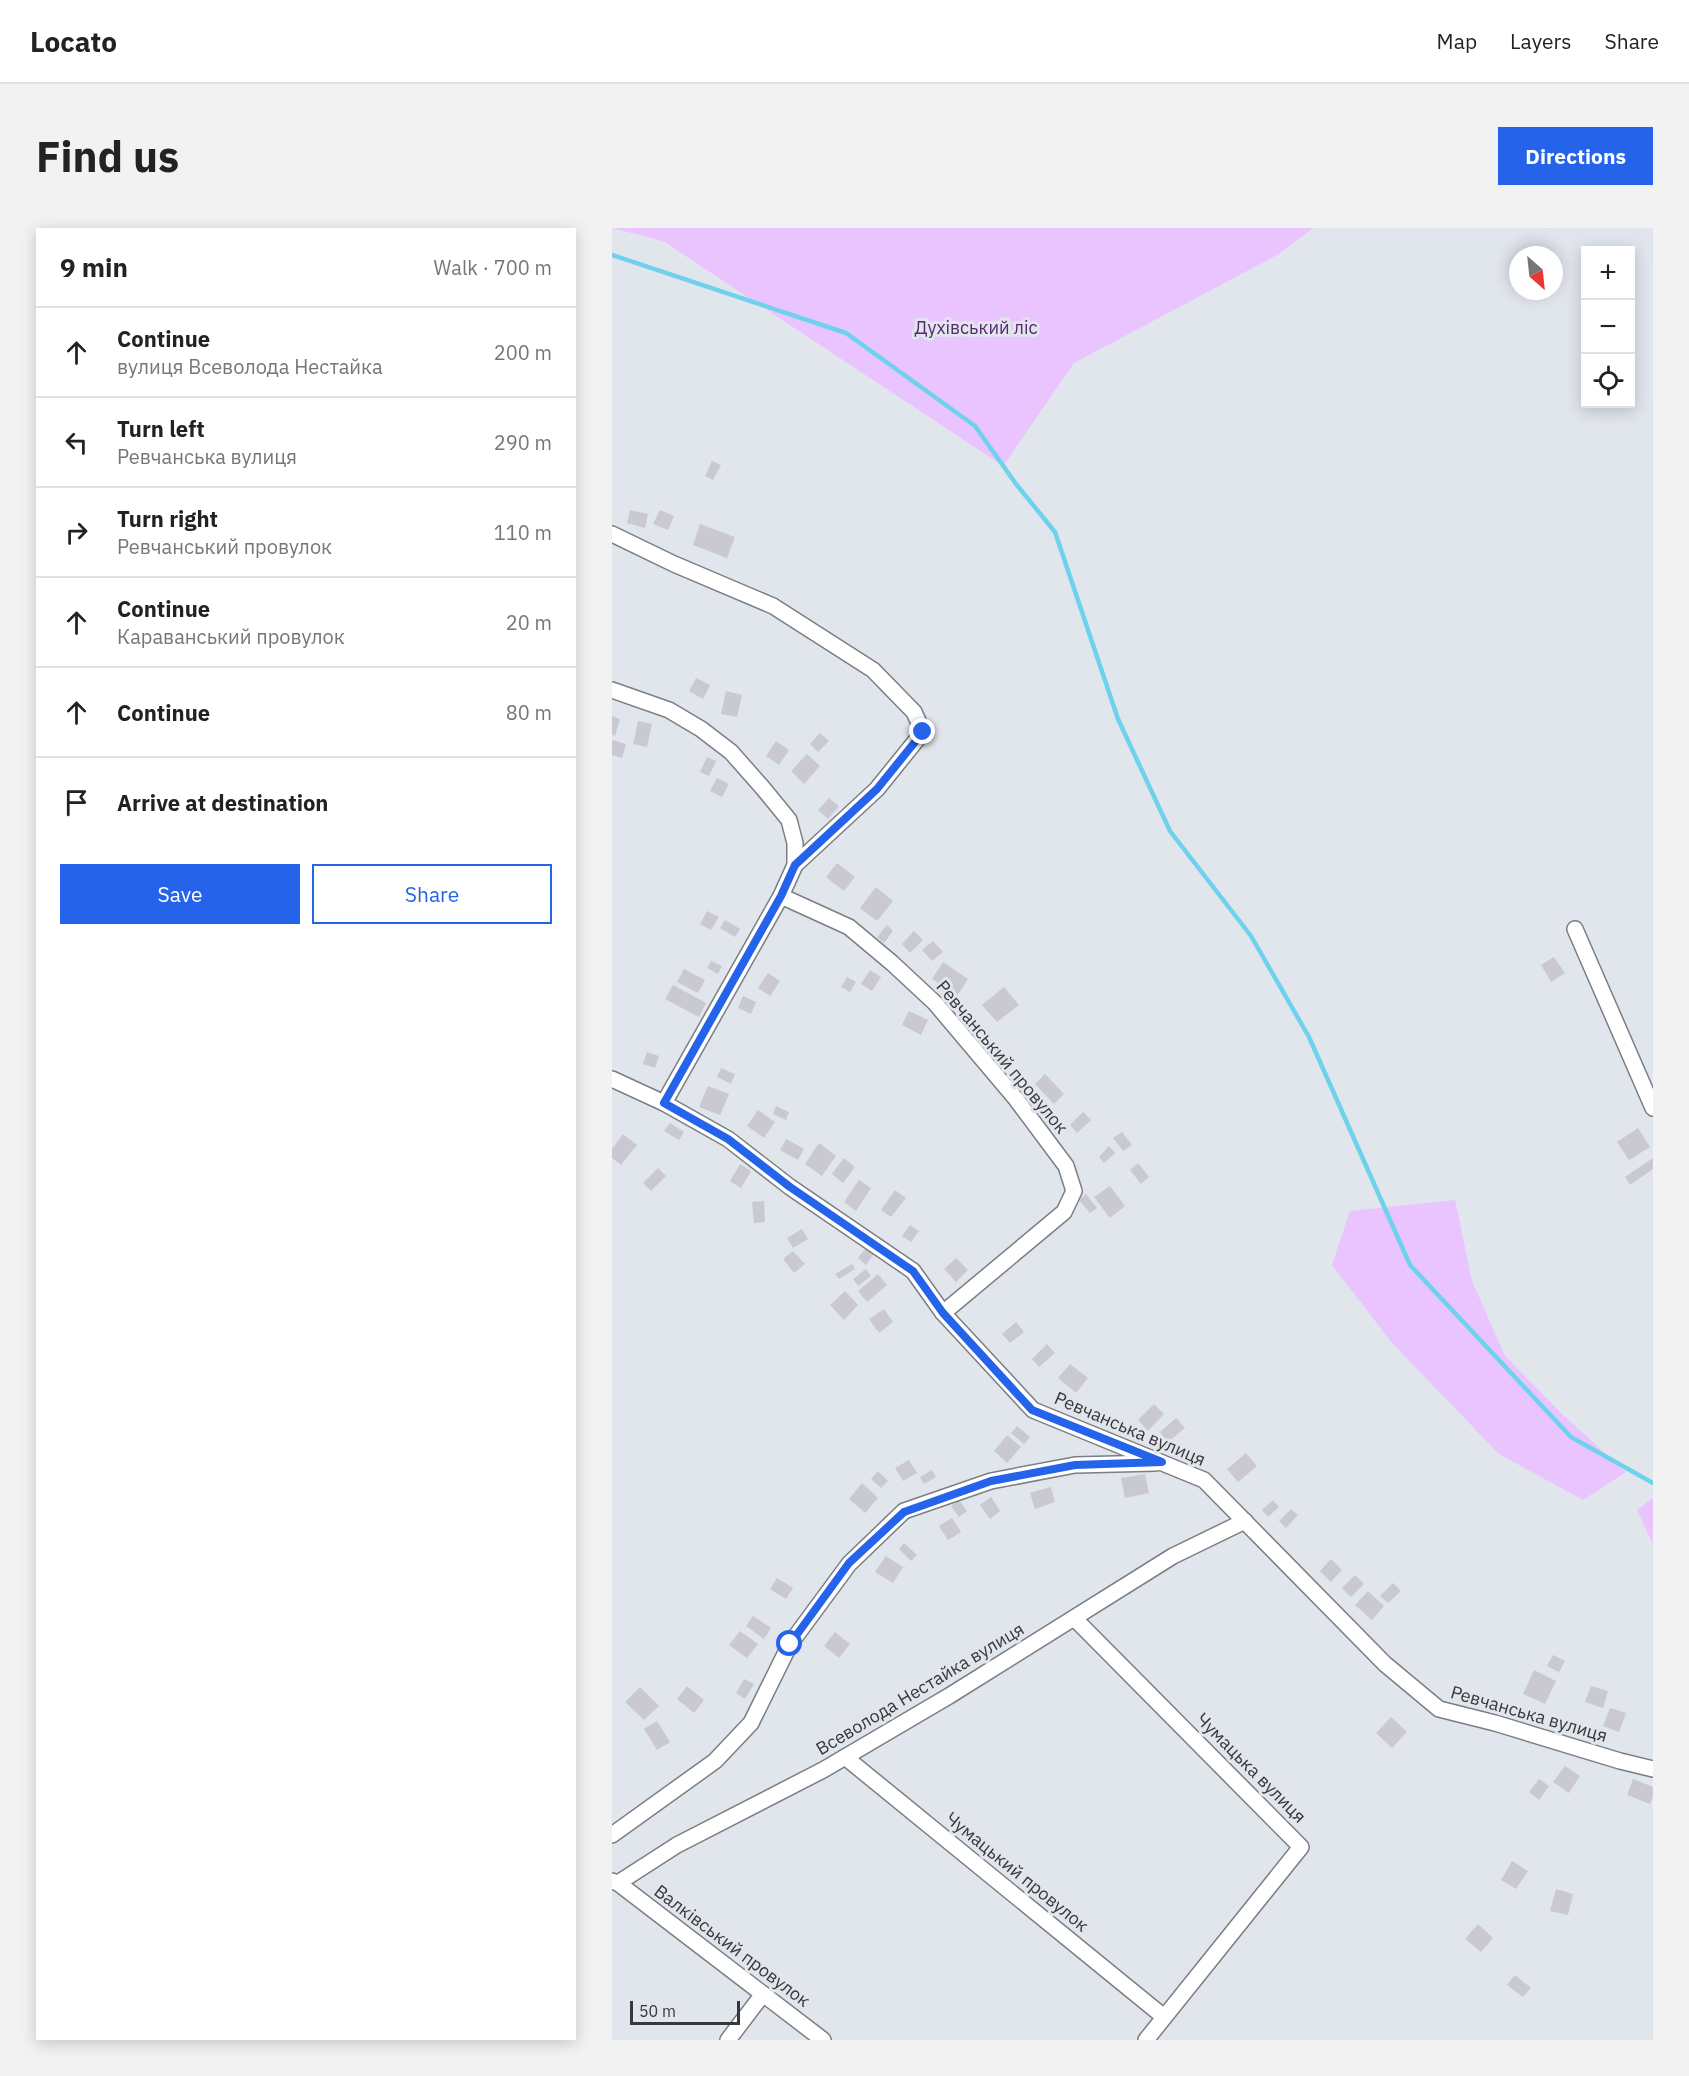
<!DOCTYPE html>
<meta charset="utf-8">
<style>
body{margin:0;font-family:"IBM Plex Sans",sans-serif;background:#f2f2f2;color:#222}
.controls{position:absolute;right:18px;top:18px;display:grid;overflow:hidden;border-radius:0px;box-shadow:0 3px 15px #0003}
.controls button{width:54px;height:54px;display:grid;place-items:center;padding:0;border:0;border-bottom:2px solid #e0e0e0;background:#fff;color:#222;font:30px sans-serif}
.compass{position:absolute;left:897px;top:18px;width:54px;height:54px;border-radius:50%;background:#fff;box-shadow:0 3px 15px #0003;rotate:153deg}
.scale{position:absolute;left:18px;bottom:15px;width:110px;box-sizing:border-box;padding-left:6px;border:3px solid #37383b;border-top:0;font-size:16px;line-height:21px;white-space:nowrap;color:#37383b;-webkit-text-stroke:4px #e1e5ec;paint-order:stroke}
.stop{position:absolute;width:18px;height:18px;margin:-14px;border:4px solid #2563eb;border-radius:50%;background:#fff}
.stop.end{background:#2563eb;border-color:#fff;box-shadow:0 2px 6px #0008}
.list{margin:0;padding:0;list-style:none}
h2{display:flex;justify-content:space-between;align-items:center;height:78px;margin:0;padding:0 24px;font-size:26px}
h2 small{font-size:20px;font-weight:400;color:#767676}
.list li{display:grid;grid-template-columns:39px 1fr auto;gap:18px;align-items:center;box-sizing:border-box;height:90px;padding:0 24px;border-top:2px solid #e0e0e0}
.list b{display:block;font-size:22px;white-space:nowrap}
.list p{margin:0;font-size:20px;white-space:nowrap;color:#767676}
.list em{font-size:20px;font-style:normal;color:#767676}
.actions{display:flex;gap:12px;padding:18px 24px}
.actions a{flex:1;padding:14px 0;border:2px solid #2563eb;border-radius:0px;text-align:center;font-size:21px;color:#2563eb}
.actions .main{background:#2563eb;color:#fff}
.icon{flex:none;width:33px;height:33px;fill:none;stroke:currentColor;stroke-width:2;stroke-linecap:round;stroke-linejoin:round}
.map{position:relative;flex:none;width:1041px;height:1812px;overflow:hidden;border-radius:0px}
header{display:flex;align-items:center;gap:36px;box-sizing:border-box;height:84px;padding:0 30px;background:#fff;border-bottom:2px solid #e0e0e0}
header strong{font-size:28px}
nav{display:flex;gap:33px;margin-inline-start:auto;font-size:21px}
.intro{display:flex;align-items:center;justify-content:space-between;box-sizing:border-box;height:144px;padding:0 36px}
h1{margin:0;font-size:42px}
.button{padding:15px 27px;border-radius:0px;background:#2563eb;color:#fff;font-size:21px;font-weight:700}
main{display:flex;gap:36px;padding:0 36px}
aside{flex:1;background:#fff;border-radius:0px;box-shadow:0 3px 15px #0003}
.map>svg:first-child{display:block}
.green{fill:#eac4ff}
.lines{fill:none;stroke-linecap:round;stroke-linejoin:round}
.stream{stroke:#6fd2ec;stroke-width:4.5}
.building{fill:#cac9d1}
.street-casing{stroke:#7a7e85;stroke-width:18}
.street{stroke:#fff;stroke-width:15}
.route{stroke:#2563eb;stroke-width:8}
.labels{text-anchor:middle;stroke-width:6;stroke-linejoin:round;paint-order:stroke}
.park-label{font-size:18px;fill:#592670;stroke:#e1e5ec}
.street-label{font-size:18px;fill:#37383b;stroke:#e1e5ec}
</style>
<header>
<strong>Locato</strong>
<nav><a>Map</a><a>Layers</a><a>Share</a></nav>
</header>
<div class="intro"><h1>Find us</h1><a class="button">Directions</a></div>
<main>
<aside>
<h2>9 min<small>Walk · 700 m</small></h2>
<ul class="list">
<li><svg class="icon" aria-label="ahead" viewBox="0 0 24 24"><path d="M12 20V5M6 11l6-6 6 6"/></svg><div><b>Continue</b><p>вулиця Всеволода Нестайка</p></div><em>200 m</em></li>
<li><svg class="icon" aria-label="left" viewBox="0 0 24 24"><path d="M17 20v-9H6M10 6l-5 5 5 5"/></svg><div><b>Turn left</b><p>Ревчанська вулиця</p></div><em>290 m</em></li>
<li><svg class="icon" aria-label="right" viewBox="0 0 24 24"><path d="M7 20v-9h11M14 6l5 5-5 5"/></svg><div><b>Turn right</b><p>Ревчанський провулок</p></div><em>110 m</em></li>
<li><svg class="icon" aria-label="ahead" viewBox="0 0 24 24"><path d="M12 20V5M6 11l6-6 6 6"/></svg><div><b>Continue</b><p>Караванський провулок</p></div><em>20 m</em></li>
<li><svg class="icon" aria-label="ahead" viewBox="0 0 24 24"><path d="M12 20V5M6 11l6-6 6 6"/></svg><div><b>Continue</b></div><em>80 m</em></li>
<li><svg class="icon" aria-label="arrive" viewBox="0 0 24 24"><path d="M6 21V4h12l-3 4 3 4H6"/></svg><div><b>Arrive at destination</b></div></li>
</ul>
<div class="actions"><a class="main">Save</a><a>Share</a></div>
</aside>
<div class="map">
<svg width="1041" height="1812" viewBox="0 0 1041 1812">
<rect width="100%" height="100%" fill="#e1e5ec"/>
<g class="green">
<path d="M0,0H701L667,26L462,135L391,238L51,13Z"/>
<path d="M843,972L860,1053L893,1128L952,1188L1014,1244L971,1272L887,1226L780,1115L720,1037L738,983Z"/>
<path d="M1041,1270V1316L1025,1282Z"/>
</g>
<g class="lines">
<path class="stream" d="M0,27L234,105L363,198L404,256L443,304L506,491L558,603L639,708L697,809L798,1037L959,1209L1041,1255"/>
</g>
<g class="building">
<path d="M100,233L109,237L101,252L93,248Z"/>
<path d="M18,282L36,286L33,300L15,295Z"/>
<path d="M48,282L62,288L56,302L41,296Z"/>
<path d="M88,296L123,309L115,330L81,317Z"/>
<path d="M84,450L98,457L91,471L77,463Z"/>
<path d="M114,463L130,467L125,489L109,486Z"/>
<path d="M0,488L8,491L3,508L0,506Z"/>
<path d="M26,493L40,496L35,519L21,516Z"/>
<path d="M208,505L217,513L206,524L198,516Z"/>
<path d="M0,512L14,516L10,530L0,527Z"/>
<path d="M164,513L177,522L167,537L154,528Z"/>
<path d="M195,526L208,538L192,556L179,543Z"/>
<path d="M95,529L104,533L97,548L88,544Z"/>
<path d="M105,550L117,556L110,569L98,563Z"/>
<path d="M217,570L227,578L216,591L206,582Z"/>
<path d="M225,635L243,649L232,663L214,649Z"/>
<path d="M264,659L281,673L265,693L248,680Z"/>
<path d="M95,683L107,689L99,702L88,696Z"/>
<path d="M113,692L128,701L123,709L108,700Z"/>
<path d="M275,697L281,703L272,715L265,709Z"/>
<path d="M302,703L311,712L298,725L290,716Z"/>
<path d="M321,713L331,724L320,733L310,722Z"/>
<path d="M942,729L953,745L939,754L929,737Z"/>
<path d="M99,733L110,738L106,746L95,740Z"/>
<path d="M331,734L356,751L345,768L320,751Z"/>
<path d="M72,741L93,752L86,765L65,754Z"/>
<path d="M258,742L269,749L260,763L249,756Z"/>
<path d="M156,745L168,753L158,768L146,760Z"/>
<path d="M235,749L244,754L238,764L229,759Z"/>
<path d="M61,757L94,775L87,789L53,771Z"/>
<path d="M392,759L407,777L385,794L370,777Z"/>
<path d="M131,768L144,774L139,786L126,780Z"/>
<path d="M297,783L316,792L309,807L290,797Z"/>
<path d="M35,824L47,828L43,840L31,836Z"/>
<path d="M109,840L123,846L119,856L105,849Z"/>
<path d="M433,846L452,866L442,876L423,856Z"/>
<path d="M96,858L117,866L108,887L87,879Z"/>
<path d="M164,878L177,884L174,892L161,886Z"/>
<path d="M146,882L163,894L152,910L135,898Z"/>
<path d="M471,884L479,892L465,905L458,897Z"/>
<path d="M58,895L72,904L67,912L52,903Z"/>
<path d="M1026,900L1038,919L1017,932L1005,914Z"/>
<path d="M510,904L520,917L511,923L501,910Z"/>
<path d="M11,906L25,917L9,937L0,930V921Z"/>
<path d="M174,911L192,921L186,932L168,922Z"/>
<path d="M207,915L224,928L210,948L193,936Z"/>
<path d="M497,918L503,925L492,935L487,929Z"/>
<path d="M232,930L243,939L231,955L220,946Z"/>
<path d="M1041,930V941L1018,957L1013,949Z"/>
<path d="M526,935L537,949L529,956L518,942Z"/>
<path d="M128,936L139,943L129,960L118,953Z"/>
<path d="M46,940L54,948L39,963L31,955Z"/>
<path d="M247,952L259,960L244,983L232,974Z"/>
<path d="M498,958L513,978L498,990L482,969Z"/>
<path d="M283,962L294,970L279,989L269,982Z"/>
<path d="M474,966L485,980L478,985L467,972Z"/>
<path d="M152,973L153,994L142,995L140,974Z"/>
<path d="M298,997L307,1003L299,1014L290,1008Z"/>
<path d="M190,1001L196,1011L181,1020L175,1010Z"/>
<path d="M254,1020L262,1026L254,1037L246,1030Z"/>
<path d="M181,1023L193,1036L182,1045L171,1031Z"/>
<path d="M344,1030L356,1042L344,1054L332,1041Z"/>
<path d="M240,1036L243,1041L227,1051L223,1046Z"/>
<path d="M254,1041L259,1048L246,1058L241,1051Z"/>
<path d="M266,1046L275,1057L255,1074L246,1063Z"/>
<path d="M233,1063L246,1077L232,1092L218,1077Z"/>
<path d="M272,1081L281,1094L267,1105L257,1091Z"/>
<path d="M404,1094L412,1104L398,1115L390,1106Z"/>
<path d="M435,1116L443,1125L427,1139L420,1131Z"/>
<path d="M458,1136L476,1150L464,1165L446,1150Z"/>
<path d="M542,1176L552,1186L536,1203L526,1192Z"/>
<path d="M564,1190L573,1200L556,1214L548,1204Z"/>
<path d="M405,1198L418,1209L412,1216L399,1205Z"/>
<path d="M395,1207L409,1219L395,1235L382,1223Z"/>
<path d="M634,1225L645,1238L626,1254L615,1241Z"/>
<path d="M297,1232L305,1245L291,1253L283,1240Z"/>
<path d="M320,1242L324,1249L312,1256L308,1249Z"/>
<path d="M266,1243L276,1253L269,1260L259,1251Z"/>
<path d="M533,1246L537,1265L513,1270L509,1250Z"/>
<path d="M250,1255L266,1270L253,1285L237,1271Z"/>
<path d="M439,1259L443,1274L423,1281L418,1265Z"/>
<path d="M379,1269L388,1283L378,1291L368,1277Z"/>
<path d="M347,1272L355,1283L347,1289L339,1278Z"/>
<path d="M661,1272L667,1279L656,1289L650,1282Z"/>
<path d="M679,1281L686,1287L674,1300L667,1293Z"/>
<path d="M340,1290L349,1304L336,1312L327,1298Z"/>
<path d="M292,1315L305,1327L299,1333L287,1321Z"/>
<path d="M274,1328L291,1339L281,1355L263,1344Z"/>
<path d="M719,1331L730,1342L719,1354L708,1343Z"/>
<path d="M743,1347L752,1356L739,1369L730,1360Z"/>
<path d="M165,1350L181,1360L174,1371L158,1361Z"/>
<path d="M781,1355L789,1363L776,1375L768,1368Z"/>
<path d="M756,1363L772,1378L760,1392L743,1377Z"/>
<path d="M141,1388L159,1400L152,1411L134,1398Z"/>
<path d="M128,1403L146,1416L135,1430L117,1417Z"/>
<path d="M223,1404L238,1416L227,1430L212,1418Z"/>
<path d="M941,1427L953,1433L947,1444L935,1438Z"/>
<path d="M922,1442L944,1453L933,1476L911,1466Z"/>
<path d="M132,1451L142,1456L133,1471L124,1465Z"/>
<path d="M75,1458L92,1472L82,1485L65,1471Z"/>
<path d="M979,1458L996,1463L991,1480L973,1474Z"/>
<path d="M28,1459L47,1478L32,1492L13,1474Z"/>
<path d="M998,1480L1014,1485L1007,1504L991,1498Z"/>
<path d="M779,1489L795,1504L780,1520L764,1505Z"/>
<path d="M45,1493L58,1514L45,1522L32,1501Z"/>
<path d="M953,1538L968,1548L957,1565L941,1554Z"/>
<path d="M927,1551L937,1558L927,1572L917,1564Z"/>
<path d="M1021,1551L1041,1559V1569L1038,1576L1015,1567Z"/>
<path d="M900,1633L916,1643L904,1661L889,1652Z"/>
<path d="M944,1661L961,1666L956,1687L938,1683Z"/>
<path d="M866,1696L881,1710L869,1724L853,1711Z"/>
<path d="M903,1747L919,1760L911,1769L895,1757Z"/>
</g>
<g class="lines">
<g class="street-casing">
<g id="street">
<path d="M0,306L62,336L161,378L261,442L302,484L311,504L265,561L183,637"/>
<path d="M0,462L57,482L89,501L119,524L150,559L177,592L183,615V637L169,668"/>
<path d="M963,701L1041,880"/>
<path d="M0,851L52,875L116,911L178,959L301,1043L331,1085L421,1182L592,1252L773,1436L827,1481L883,1495L1008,1533L1041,1541"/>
<path d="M52,875L169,668L237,699L280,735L323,775L404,871L454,938L462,963L452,984L331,1085"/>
<path d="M462,1390L689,1619L534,1812"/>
<path d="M233,1529L552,1789"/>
<path d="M0,1607L103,1533L139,1495L178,1416L237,1336L292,1283L379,1253L463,1237L544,1235"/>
<path d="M0,1653L6,1655L65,1617L211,1542L337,1468L561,1328L633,1293"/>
<path d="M6,1655L211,1812"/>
<path d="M116,1812L151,1766"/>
</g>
</g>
<use href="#street" class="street"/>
</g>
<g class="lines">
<path class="route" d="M178,1416L237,1335L292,1284L379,1253L463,1237L550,1234L420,1182L331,1085L301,1043L178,959L116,911L52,875L169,668L183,637L265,561L311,504"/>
</g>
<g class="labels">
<g class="park-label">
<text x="364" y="106">Духівський ліс</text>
</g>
<g class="street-label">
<text transform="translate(390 829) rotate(50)" y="6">Ревчанський провулок</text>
<text transform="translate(518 1201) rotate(23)" y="6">Ревчанська вулиця</text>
<text transform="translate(308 1461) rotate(-31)" y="6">Всеволода Нестайка вулиця</text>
<text transform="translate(917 1486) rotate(16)" y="6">Ревчанська вулиця</text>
<text transform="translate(639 1540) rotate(45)" y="6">Чумацька вулиця</text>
<text transform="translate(405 1644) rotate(39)" y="6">Чумацький провулок</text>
<text transform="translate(120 1718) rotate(37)" y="6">Валківський провулок</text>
</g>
</g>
</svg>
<div class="controls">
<button>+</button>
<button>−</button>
<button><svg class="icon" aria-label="locate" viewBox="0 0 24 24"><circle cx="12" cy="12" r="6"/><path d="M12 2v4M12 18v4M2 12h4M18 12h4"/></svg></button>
</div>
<svg class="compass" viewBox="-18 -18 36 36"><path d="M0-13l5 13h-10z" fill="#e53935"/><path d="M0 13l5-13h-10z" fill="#767676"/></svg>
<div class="scale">50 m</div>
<div class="stop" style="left:178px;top:1416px"></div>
<div class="stop end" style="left:311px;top:504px"></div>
</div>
</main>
